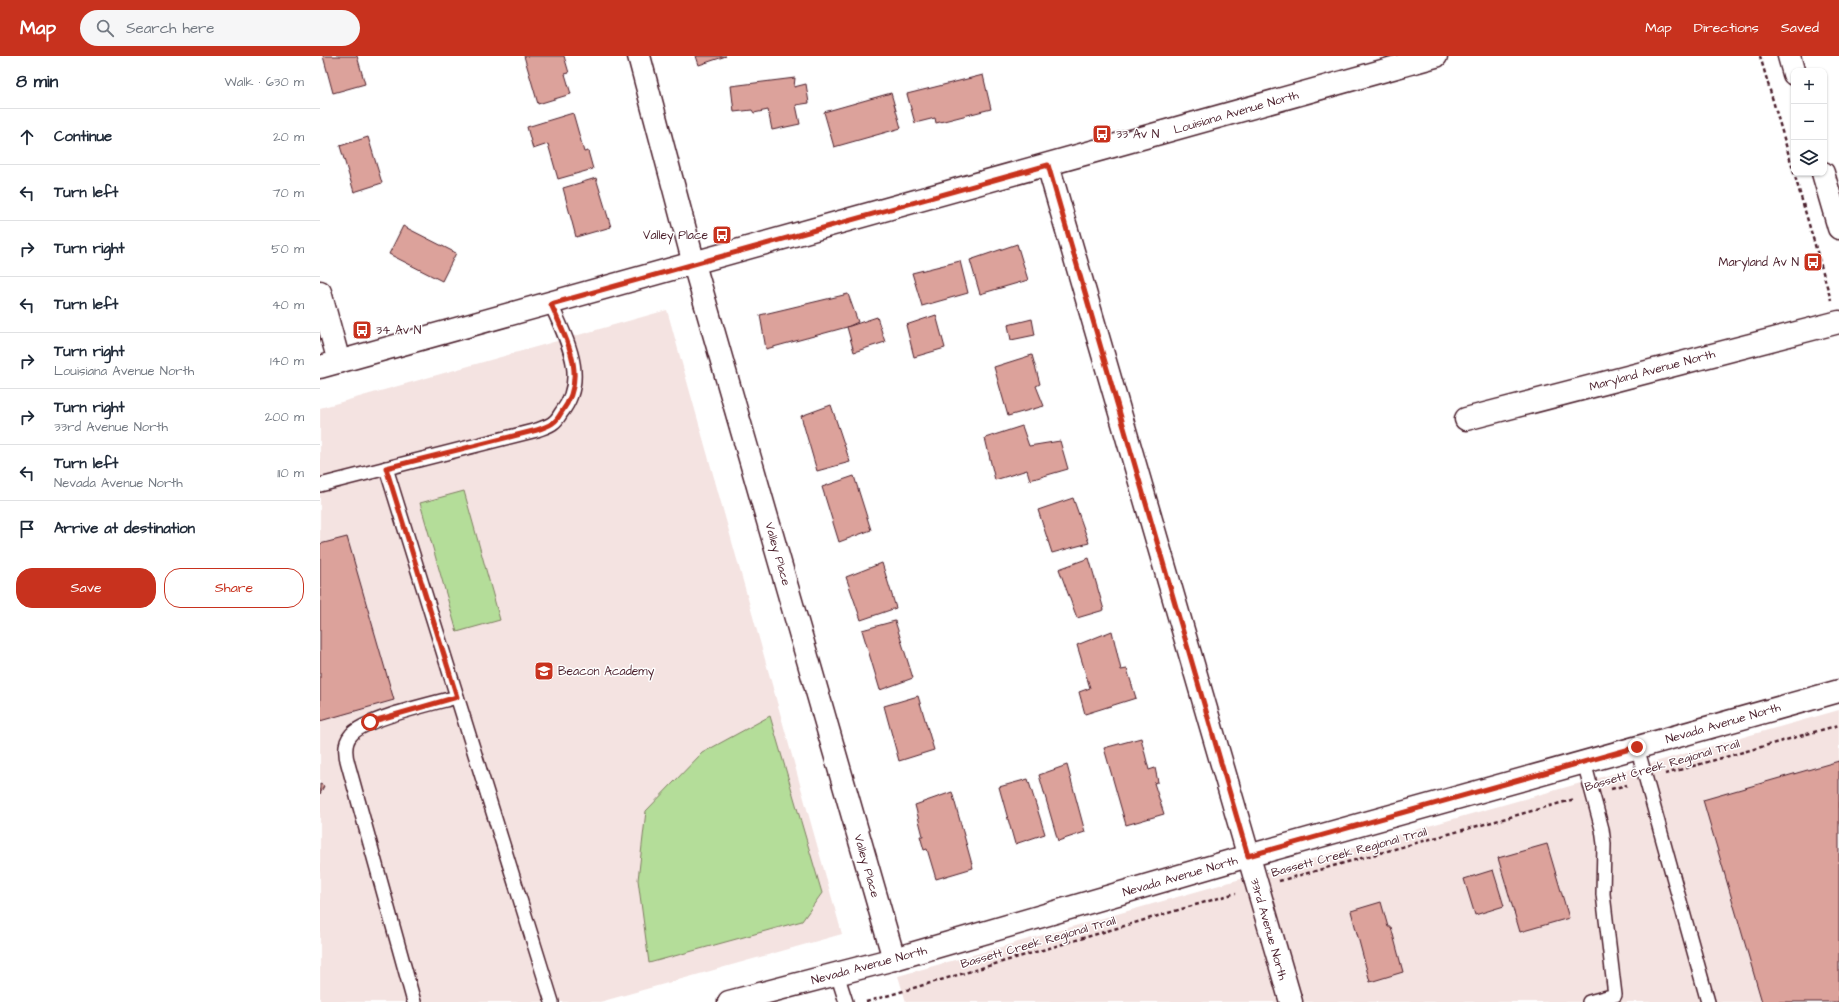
<!DOCTYPE html>
<meta charset="utf-8">
<style>
body{margin:0;font-family:"Architects Daughter",sans-serif;background:#f6f6f7;color:#1f2937}
.controls{position:absolute;right:12px;top:12px;display:grid;overflow:hidden;border-radius:8px;box-shadow:0 1px 3px #0004}
.controls button{width:36px;height:36px;display:grid;place-items:center;padding:0;border:0;border-bottom:1px solid #e0e1e3;background:#fff;color:#1f2937;font:20px sans-serif}
.stop{position:absolute;width:12px;height:12px;margin:-9px;border:3px solid #c8321e;border-radius:50%;background:#fff}
.stop.end{background:#c8321e;border-color:#fff;box-shadow:0 1px 4px #0008}
.list{margin:0;padding:0;list-style:none}
h2{display:flex;justify-content:space-between;align-items:center;height:52px;margin:0;padding:0 16px;font-size:17px}
h2 small{font-size:13px;font-weight:400;color:#747a83}
.list li{display:grid;grid-template-columns:26px 1fr auto;gap:12px;align-items:center;box-sizing:border-box;height:56px;padding:0 16px;border-top:1px solid #e0e1e3}
.list b{display:block;font-size:15px;white-space:nowrap}
.list p{margin:0;font-size:13px;white-space:nowrap;color:#747a83}
.list em{font-size:13px;font-style:normal;color:#747a83}
.actions{display:flex;gap:8px;padding:12px 16px}
.actions a{flex:1;padding:9px 0;border:1px solid #c8321e;border-radius:16px;text-align:center;font-size:14px;color:#c8321e}
.actions .main{background:#c8321e;color:#fff}
.icon{flex:none;width:22px;height:22px;fill:none;stroke:currentColor;stroke-width:2;stroke-linecap:round;stroke-linejoin:round}
.map{position:relative;flex:none;width:1519px;height:946px;overflow:hidden}
header{display:flex;align-items:center;gap:24px;box-sizing:border-box;height:56px;padding:0 20px;background:#c8321e;color:#fff}
header strong{font-size:19px}
nav{display:flex;gap:22px;margin-inline-start:auto;font-size:14px}
.search{width:280px;height:36px;background:#f6f6f7;display:flex;align-items:center;gap:10px;box-sizing:border-box;padding:0 14px;border-radius:22px;color:#747a83;font-size:15px}
main{display:flex}
aside{flex:1;background:#fff}
.map>svg:first-child{display:block}
.built{fill:#f4e3e1}
.green{fill:#b4dd99;stroke:#7f7e62}
.building{fill:#dca29b;stroke:#4a1f2b}
.lines{fill:none;stroke-linecap:round;stroke-linejoin:round}
.lane-casing{stroke:#4a1f2b;stroke-width:16}
.street-casing{stroke:#4a1f2b;stroke-width:25}
.secondary-casing{stroke:#4a1f2b;stroke-width:25}
.path{stroke:#4a1f2b;stroke-width:2.5;stroke-dasharray:4 3;stroke-linecap:butt}
.lane{stroke:#fff;stroke-width:13}
.street{stroke:#fff;stroke-width:22}
.secondary{stroke:#fff;stroke-width:22}
.route{stroke:#c8321e;stroke-width:5}
.labels{text-anchor:middle;stroke-width:3;stroke-linejoin:round;paint-order:stroke}
.street-label{font-size:12px;fill:#4a1f2b;stroke:#fff}
.poi-label{font-size:12px;fill:#4a1f2b;stroke:#fff;text-anchor:start}
</style>
<header>
<strong>Map</strong>
<div class="search"><svg class="icon" aria-label="search" viewBox="0 0 24 24"><circle cx="10" cy="10" r="6"/><path d="M15 15l6 6"/></svg>Search here</div>
<nav><a>Map</a><a>Directions</a><a>Saved</a></nav>
</header>
<main>
<aside>
<h2>8 min<small>Walk · 630 m</small></h2>
<ul class="list">
<li><svg class="icon" aria-label="ahead" viewBox="0 0 24 24"><path d="M12 20V5M6 11l6-6 6 6"/></svg><div><b>Continue</b></div><em>20 m</em></li>
<li><svg class="icon" aria-label="left" viewBox="0 0 24 24"><path d="M17 20v-9H6M10 6l-5 5 5 5"/></svg><div><b>Turn left</b></div><em>70 m</em></li>
<li><svg class="icon" aria-label="right" viewBox="0 0 24 24"><path d="M7 20v-9h11M14 6l5 5-5 5"/></svg><div><b>Turn right</b></div><em>50 m</em></li>
<li><svg class="icon" aria-label="left" viewBox="0 0 24 24"><path d="M17 20v-9H6M10 6l-5 5 5 5"/></svg><div><b>Turn left</b></div><em>40 m</em></li>
<li><svg class="icon" aria-label="right" viewBox="0 0 24 24"><path d="M7 20v-9h11M14 6l5 5-5 5"/></svg><div><b>Turn right</b><p>Louisiana Avenue North</p></div><em>140 m</em></li>
<li><svg class="icon" aria-label="right" viewBox="0 0 24 24"><path d="M7 20v-9h11M14 6l5 5-5 5"/></svg><div><b>Turn right</b><p>33rd Avenue North</p></div><em>200 m</em></li>
<li><svg class="icon" aria-label="left" viewBox="0 0 24 24"><path d="M17 20v-9H6M10 6l-5 5 5 5"/></svg><div><b>Turn left</b><p>Nevada Avenue North</p></div><em>110 m</em></li>
<li><svg class="icon" aria-label="arrive" viewBox="0 0 24 24"><path d="M6 21V4h12l-3 4 3 4H6"/></svg><div><b>Arrive at destination</b></div></li>
</ul>
<div class="actions"><a class="main">Save</a><a>Share</a></div>
</aside>
<div class="map">
<svg width="1519" height="946" viewBox="0 0 1519 946">
<rect width="100%" height="100%" fill="#fff"/>
<filter id="ink" filterUnits="userSpaceOnUse"><feTurbulence type="fractalNoise" baseFrequency=".025" numOctaves="2"/><feDisplacementMap in="SourceGraphic" scale="8" xChannelSelector="R" yChannelSelector="G"/><feConvolveMatrix kernelMatrix="1 2 1 2 8 2 1 2 1" color-interpolation-filters="sRGB"/></filter>
<g filter="url(#ink)">
<g class="built">
<path d="M347,254L522,878L280,946H0V352Z"/>
<path d="M1519,654V946H586L578,920Z"/>
</g>
<g class="green">
<path d="M144,435L180,564L137,576L100,447Z"/>
<path d="M450,660L502,837L482,865L329,907L318,824L326,755L382,697Z"/>
</g>
<g class="building">
<path d="M3,0H37L45,28L13,37Z"/>
<path d="M204,0H244L249,17L245,18L251,38L218,48Z"/>
<path d="M376,0H406L379,9Z"/>
<path d="M663,19L671,53L616,67L615,62L595,67L587,38Z"/>
<path d="M475,22L474,31L486,28L489,47L476,49L480,68L452,74L448,54L434,57L432,54L414,56L411,30Z"/>
<path d="M571,37L581,72L514,91L504,56Z"/>
<path d="M253,57L264,96L268,95L273,113L238,123L228,88L213,93L207,71Z"/>
<path d="M48,81L62,127L34,136L20,90Z"/>
<path d="M276,122L291,171L256,181L243,132Z"/>
<path d="M83,170L136,197L122,225L69,198Z"/>
<path d="M697,188L708,224L660,238L650,204Z"/>
<path d="M640,205L648,237L602,250L592,217Z"/>
<path d="M528,238L538,266L527,271L446,293L440,259Z"/>
<path d="M616,259L625,292L594,301L586,269Z"/>
<path d="M557,261L565,286L534,296L527,271Z"/>
<path d="M712,263L715,279L691,284L688,269Z"/>
<path d="M712,299L720,328L716,330L724,350L688,360L674,311Z"/>
<path d="M511,349L530,406L497,415L481,360Z"/>
<path d="M702,370L709,390L740,385L748,413L710,424L707,414L675,424L665,382Z"/>
<path d="M534,420L551,474L519,486L502,431Z"/>
<path d="M753,442L769,487L732,497L718,454Z"/>
<path d="M27,481L74,644L0,665V488Z"/>
<path d="M769,502L784,554L757,562L739,513Z"/>
<path d="M562,507L576,552L541,564L526,521Z"/>
<path d="M575,565L593,622L560,634L542,574Z"/>
<path d="M792,575L801,614L807,613L816,642L765,658L759,636L770,632L757,589Z"/>
<path d="M598,640L614,694L579,705L564,650Z"/>
<path d="M821,682L829,714L835,712L838,726L834,727L844,758L806,769L784,692Z"/>
<path d="M1519,705V946H1442L1383,744Z"/>
<path d="M747,709L765,776L738,785L719,719Z"/>
<path d="M708,723L725,778L695,788L679,731Z"/>
<path d="M0,728L4,730L0,738Z"/>
<path d="M632,736L653,812L616,823L607,793L604,794L600,780H603L595,749Z"/>
<path d="M1227,788L1249,862L1200,876L1178,802Z"/>
<path d="M1173,814L1184,850L1155,859L1144,823Z"/>
<path d="M1061,846L1068,871H1071L1083,916L1050,926L1031,855Z"/>
</g>
<g class="lines">
<g class="lane-casing">
<g id="lane">
<path d="M66,412L232,946"/>
<path d="M0,429L217,374C222,372 230,370 234,366C237,364 239,360 241,357C269,322 246,283 231,248"/>
<path d="M1317,691L1388,946"/>
<path d="M1264,706L1282,773L1284,788L1283,838L1295,939L1269,946"/>
<path d="M517,918L526,946"/>
<path d="M94,946L28,708C25,698 24,687 31,679C43,663 115,647 137,641"/>
</g>
</g>
<g class="street-casing">
<g id="street">
<path d="M319,0L374,208L574,903"/>
<path d="M728,109L971,946"/>
<path d="M0,236L19,306"/>
<path d="M0,311L1116,0"/>
<path d="M1146,363L1519,266"/>
<path d="M409,946L574,903L928,800L1519,635"/>
</g>
</g>
<g class="secondary-casing">
<g id="secondary">
<path d="M1469,0L1474,18"/>
<path d="M1503,117L1519,172"/>
</g>
</g>
<g class="path">
<path d="M1440,0L1511,244"/>
<path d="M1345,718L1519,669"/>
<path d="M1291,733L1307,729"/>
<path d="M959,825L1255,743"/>
<path d="M546,946L916,837"/>
</g>
<use href="#lane" class="lane"/>
<use href="#street" class="street"/>
<use href="#secondary" class="secondary"/>
</g>
</g>
<g class="lines" filter="url(#ink)">
<path class="route" d="M50,666L137,641L66,412L217,374C222,372 230,370 234,366C237,364 239,360 241,357C269,321 246,283 231,248L728,109L928,800L1317,691"/>
</g>
<defs>
<g id="bus-square" transform="scale(1)"><rect x="-9" y="-9" width="18" height="18" rx="4" fill="#c8321e" stroke="#fff"/><path d="M-5-6H5V4H4V6H2V4H-2V6H-4V4H-5ZM-3.5-4V0h7V-4ZM-3.5 1.2v1.5H-2V1.2ZM2 1.2v1.5H3.5V1.2Z" fill="#fff"/></g>
<g id="school-square" transform="scale(1)"><rect x="-9" y="-9" width="18" height="18" rx="4" fill="#c8321e" stroke="#fff"/><path d="M0-5L7-2L0 1L-7-2ZM-4 1L0 2.5L4 1V4Q0 6-4 4Z" fill="#fff"/></g>
</defs>
<g fill-rule="evenodd">
<use href="#bus-square" x="782" y="78"/>
<use href="#bus-square" x="402" y="179"/>
<use href="#bus-square" x="1493" y="206"/>
<use href="#bus-square" x="42" y="274"/>
<use href="#school-square" x="224" y="615"/>
</g>
<g class="labels">
<g class="street-label">
<text transform="translate(916 56) rotate(-16)" y="4">Louisiana Avenue North</text>
<text transform="translate(1332 314) rotate(-15)" y="4">Maryland Avenue North</text>
<text transform="translate(458 498) rotate(74)" y="4">Valley Place</text>
<text transform="translate(1403 667) rotate(-16)" y="4">Nevada Avenue North</text>
<text transform="translate(1342 709) rotate(-16)" y="4">Bassett Creek Regional Trail</text>
<text transform="translate(1029 796) rotate(-15)" y="4">Bassett Creek Regional Trail</text>
<text transform="translate(547 810) rotate(74)" y="4">Valley Place</text>
<text transform="translate(860 820) rotate(-16)" y="4">Nevada Avenue North</text>
<text transform="translate(949 873) rotate(74)" y="4">33rd Avenue North</text>
<text transform="translate(718 886) rotate(-16)" y="4">Bassett Creek Regional Trail</text>
<text transform="translate(549 909) rotate(-15)" y="4">Nevada Avenue North</text>
</g>
<g class="poi-label">
<text x="796" y="82">33 Av N</text>
<text x="388" y="183" text-anchor="end">Valley Place</text>
<text x="1479" y="210" text-anchor="end">Maryland Av N</text>
<text x="56" y="278">34 Av N</text>
<text x="238" y="619">Beacon Academy</text>
</g>
</g>
</svg>
<div class="controls">
<button>+</button>
<button>−</button>
<button><svg class="icon" aria-label="layers" viewBox="0 0 24 24"><path d="M12 4l9 5-9 5-9-5zM3 14l9 5 9-5"/></svg></button>
</div>
<div class="stop" style="left:50px;top:666px"></div>
<div class="stop end" style="left:1317px;top:691px"></div>
</div>
</main>
